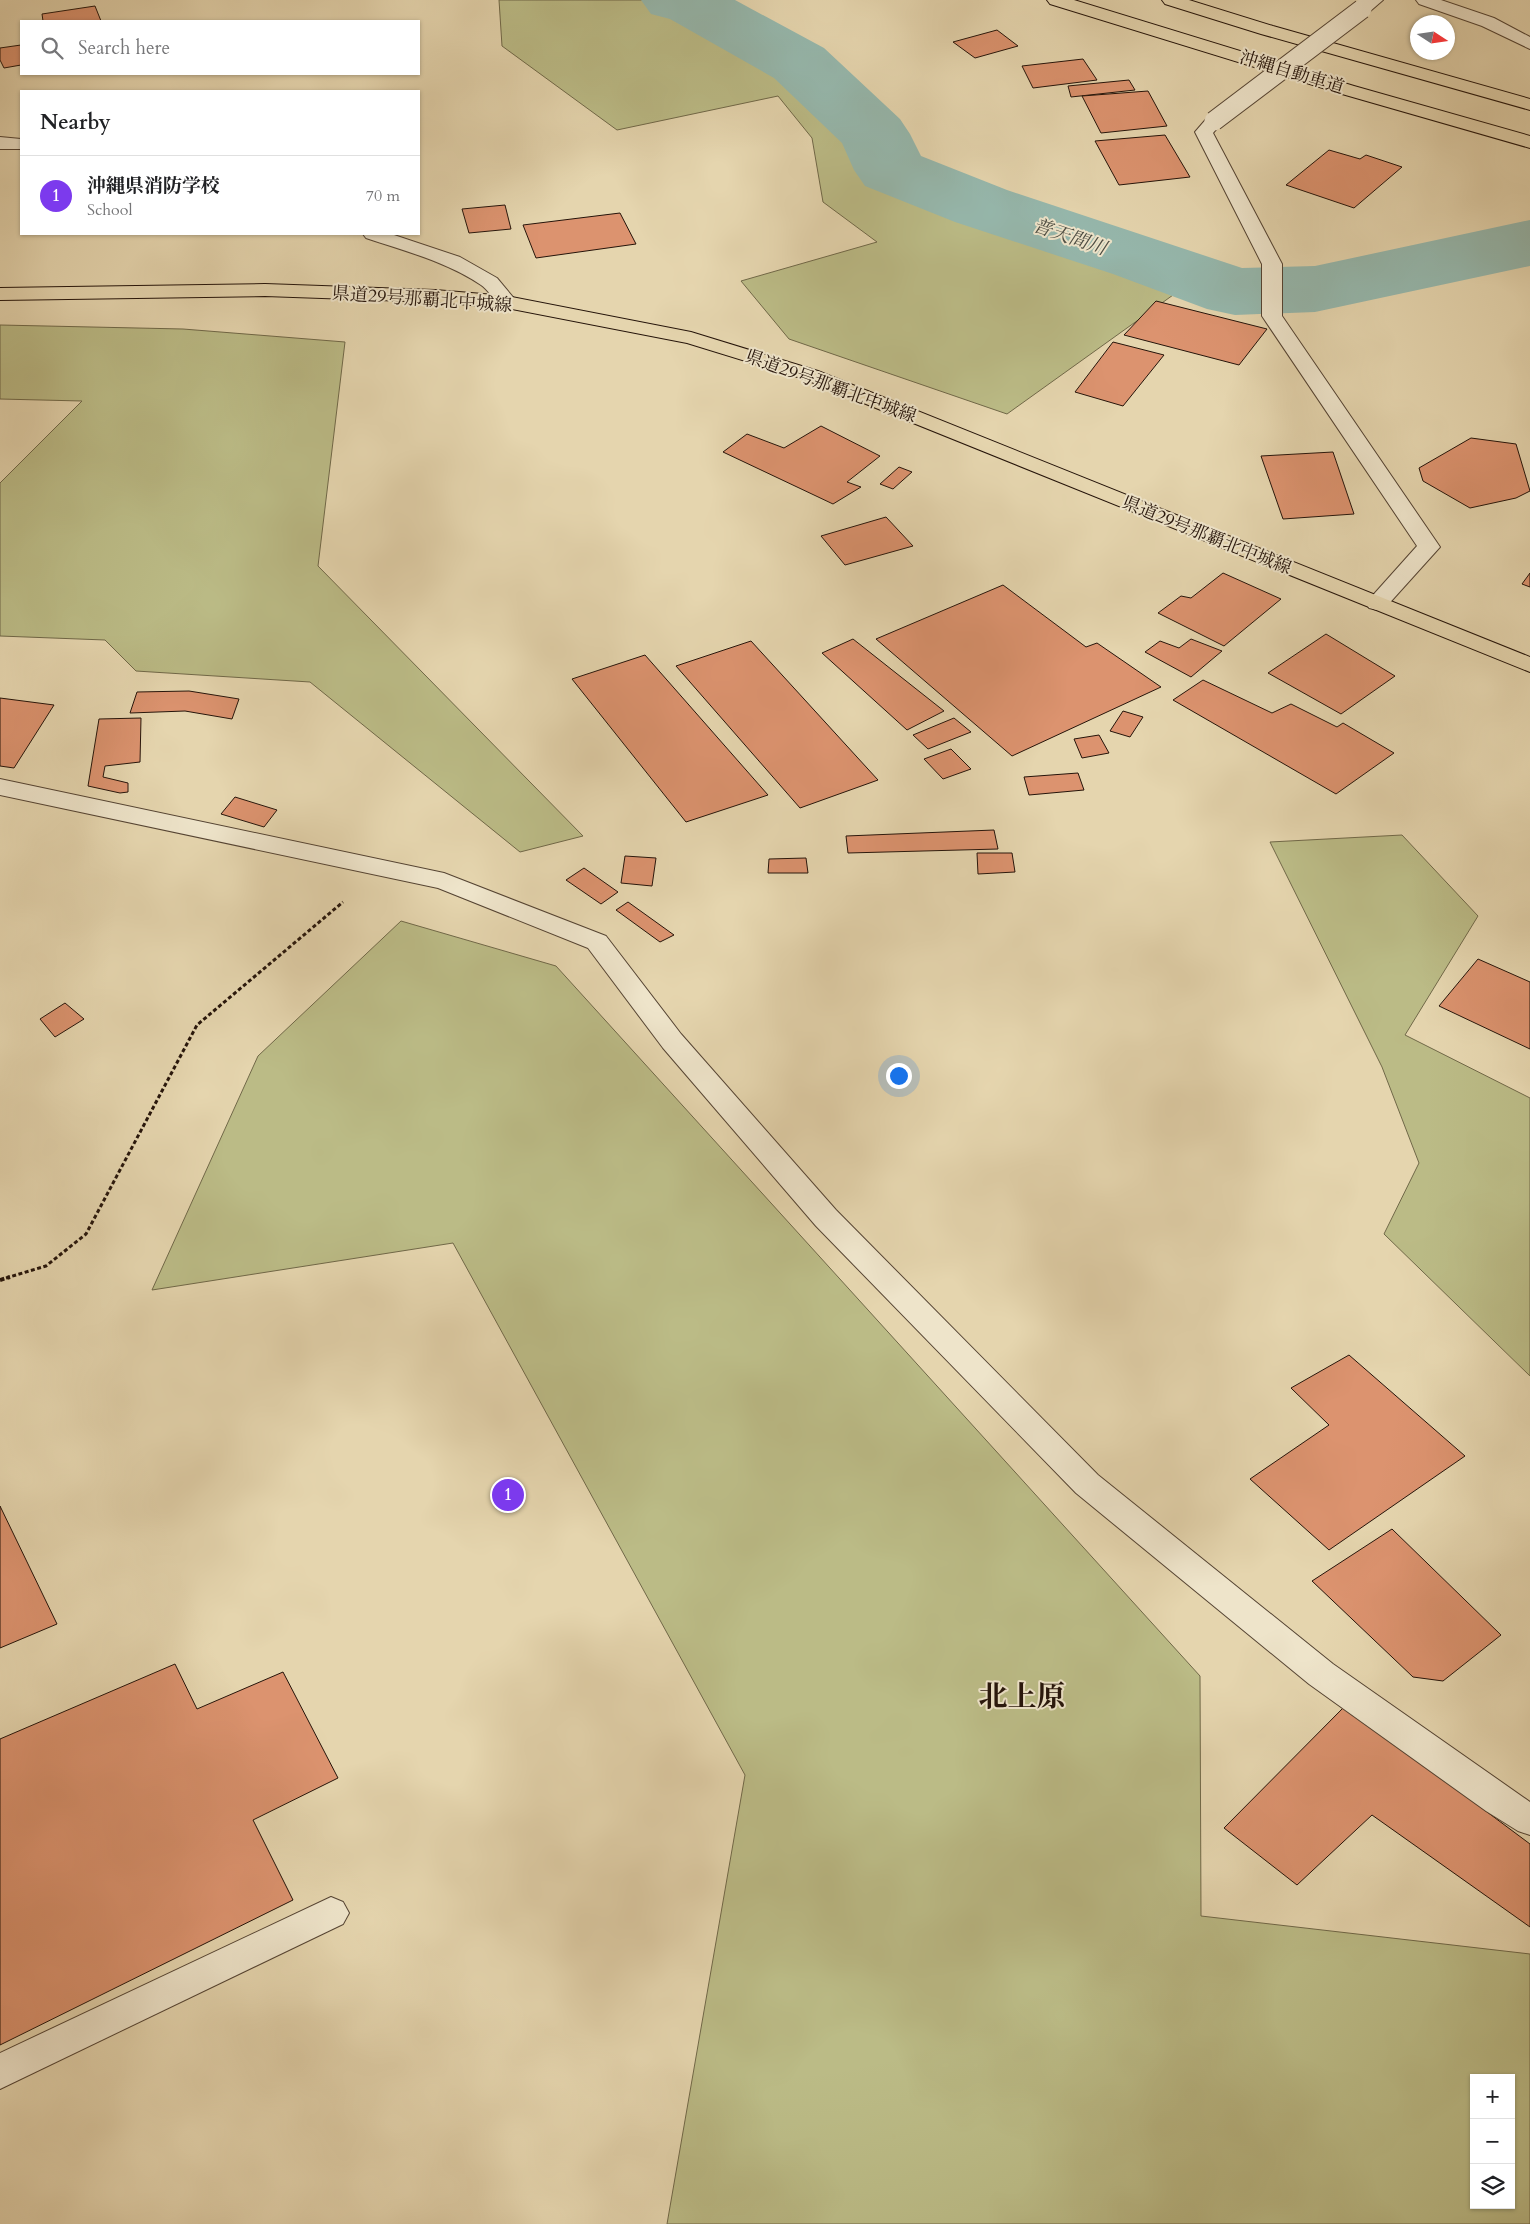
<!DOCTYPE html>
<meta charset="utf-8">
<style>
body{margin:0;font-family:Cardo,"Noto Serif JP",serif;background:#f6f6f6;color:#202124}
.controls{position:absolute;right:15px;bottom:15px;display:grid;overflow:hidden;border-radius:0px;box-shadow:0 1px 4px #0004}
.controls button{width:45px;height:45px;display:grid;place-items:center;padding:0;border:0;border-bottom:1px solid #e0e0e0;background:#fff;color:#202124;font:25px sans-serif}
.compass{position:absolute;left:1410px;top:15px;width:45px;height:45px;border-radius:50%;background:#fff;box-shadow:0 1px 4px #0004;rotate:102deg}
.you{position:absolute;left:898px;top:1075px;width:18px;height:18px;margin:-12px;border:4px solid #fff;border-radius:50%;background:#1a73e8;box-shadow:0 0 0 8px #1a73e833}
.badge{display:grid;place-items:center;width:32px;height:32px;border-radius:50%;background:#7c3aed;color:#fff;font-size:16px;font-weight:700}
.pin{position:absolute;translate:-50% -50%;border:2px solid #fff;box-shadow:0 1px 5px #0006}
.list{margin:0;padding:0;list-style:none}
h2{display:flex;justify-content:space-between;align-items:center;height:65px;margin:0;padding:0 20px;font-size:21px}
h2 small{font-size:16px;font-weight:400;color:#757577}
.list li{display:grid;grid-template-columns:32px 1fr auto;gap:15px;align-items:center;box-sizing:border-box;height:80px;padding:0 20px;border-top:1px solid #e0e0e0}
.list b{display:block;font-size:19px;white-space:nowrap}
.list p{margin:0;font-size:16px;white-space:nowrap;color:#757577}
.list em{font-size:16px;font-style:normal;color:#757577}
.icon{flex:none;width:28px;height:28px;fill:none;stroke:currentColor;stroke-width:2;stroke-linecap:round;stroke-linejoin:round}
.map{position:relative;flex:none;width:1530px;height:2224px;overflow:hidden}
.search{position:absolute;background:#fff;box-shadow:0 1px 4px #0004;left:20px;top:20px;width:400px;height:55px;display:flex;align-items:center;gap:12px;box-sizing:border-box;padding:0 18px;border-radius:0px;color:#757577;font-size:19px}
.panel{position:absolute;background:#fff;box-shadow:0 1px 4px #0004;left:20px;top:90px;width:400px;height:145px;border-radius:0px}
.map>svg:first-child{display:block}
.green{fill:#bbbb86;stroke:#706848;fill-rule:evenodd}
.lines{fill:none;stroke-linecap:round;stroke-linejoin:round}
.river{fill:#96b8ad;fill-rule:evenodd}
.building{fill:#dc936f;stroke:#25140a}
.lane-casing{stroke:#543;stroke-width:2}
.street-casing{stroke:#543;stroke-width:2}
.primary-casing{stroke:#25140a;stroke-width:2}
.highway-casing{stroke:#25140a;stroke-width:2}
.path-far1{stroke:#25140a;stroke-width:3;stroke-dasharray:4 2.5;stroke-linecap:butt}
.path{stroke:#25140a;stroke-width:4;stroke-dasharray:4.5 3;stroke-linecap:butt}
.lane{fill:#eee4ca;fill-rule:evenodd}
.street{fill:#eee4ca;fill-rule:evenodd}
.primary{fill:#e5d5ae;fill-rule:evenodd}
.highway{fill:#e5d5ae;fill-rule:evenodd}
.street-bridge-casing{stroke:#543;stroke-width:21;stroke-linecap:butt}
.street-bridge{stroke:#eee4ca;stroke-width:19}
.labels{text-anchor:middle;stroke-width:4;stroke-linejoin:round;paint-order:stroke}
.far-street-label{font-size:18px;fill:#25140a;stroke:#eee4ca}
.far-water-label{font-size:19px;font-style:italic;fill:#4d4d43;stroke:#eee4ca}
.near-quarter-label{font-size:29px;font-weight:bold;fill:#25140a;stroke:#eee4ca}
</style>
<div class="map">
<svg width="1530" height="2224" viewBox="0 0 1530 2224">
<rect width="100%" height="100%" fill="#e5d5ae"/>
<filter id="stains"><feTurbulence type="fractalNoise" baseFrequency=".004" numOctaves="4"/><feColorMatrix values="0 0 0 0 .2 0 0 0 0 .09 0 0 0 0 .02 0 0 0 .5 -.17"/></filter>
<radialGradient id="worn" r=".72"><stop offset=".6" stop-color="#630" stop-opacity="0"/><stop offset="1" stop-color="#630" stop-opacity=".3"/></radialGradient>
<g class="green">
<path d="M499,0H714L822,86L873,122L879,171L958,209L1091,245L1187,285L1007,414L789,339L741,281L877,242L823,202L812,138L778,96L617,130L502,46Z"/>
<path d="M0,325L183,329L345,342L318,566L583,836L520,852L310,682L136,671L105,640L0,636V483L82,401L0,399Z"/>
<path d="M1402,835L1478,916L1405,1035L1530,1098V1376L1384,1234L1419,1163L1382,1067L1270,842Z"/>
<path d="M401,921L556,966L1200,1676L1201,1916L1530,1954V2224H667L745,1775L453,1243L152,1290L258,1056ZM1474,2078H1511V2205H1474Z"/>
</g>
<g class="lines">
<path class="river" d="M641,0H735L824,48L900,119L910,134L921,156L1007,190L1242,268L1315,266L1530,220V266L1315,312L1235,315L1207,309L1113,274L955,222L865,186L854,170L842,143L774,78L670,19L651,14Z"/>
</g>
<g class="building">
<path d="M95,6L101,21H43L42,14Z"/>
<path d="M997,30L1018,46L975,58L953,42Z"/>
<path d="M21,45V65L4,68L0,60V48Z"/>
<path d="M1083,59L1097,80L1033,88L1022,66Z"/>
<path d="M1129,80L1135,90L1071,97L1068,86Z"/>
<path d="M1148,91L1167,126L1101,133L1082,96Z"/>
<path d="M1165,135L1190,177L1119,185L1095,141Z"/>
<path d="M1329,150L1360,159L1366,155L1402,167L1354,208L1286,185Z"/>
<path d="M505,205L511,229L469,233L462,209Z"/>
<path d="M620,213L636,244L536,258L523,225Z"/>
<path d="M1156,301L1267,329L1239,365L1124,335Z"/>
<path d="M1113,342L1164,355L1123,406L1075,392Z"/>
<path d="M821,426L880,456L847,482L861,487L833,504L723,452L747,434L784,448Z"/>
<path d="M1471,438L1516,444L1530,491L1516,498L1470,508L1423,481L1419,468Z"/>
<path d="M1333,452L1354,514L1283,519L1261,456Z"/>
<path d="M899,467L912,472L893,489L880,484Z"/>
<path d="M886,517L913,546L845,565L821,536Z"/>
<path d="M1223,573L1281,599L1224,646L1158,613L1181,596L1191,598Z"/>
<path d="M1530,573V587L1522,584Z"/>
<path d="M1003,585L1086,647L1097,643L1161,687L1012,756L876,639Z"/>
<path d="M1326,634L1395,676L1341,714L1268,673Z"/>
<path d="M853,639L944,711L907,730L822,653Z"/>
<path d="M1191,639L1222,651L1191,677L1145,652L1160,641L1179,648Z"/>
<path d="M751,641L878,780L800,808L676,666Z"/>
<path d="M645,655L768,795L686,822L572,679Z"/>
<path d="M1203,680L1272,713L1291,704L1337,727L1343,723L1394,753L1336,794L1173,700Z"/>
<path d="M189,691L239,699L232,719L185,711L130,713L137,692Z"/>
<path d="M0,698L54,705L14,768L0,766Z"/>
<path d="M1123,711L1143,717L1130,737L1110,731Z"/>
<path d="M141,718L140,762L105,766L103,777L128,783V792L120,793L88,786L99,719Z"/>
<path d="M954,718L971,732L928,749L913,735Z"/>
<path d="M1099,735L1109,753L1082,758L1074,739Z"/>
<path d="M951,749L971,769L943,779L924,759Z"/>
<path d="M1078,773L1084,790L1029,795L1024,777Z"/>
<path d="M235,797L277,810L264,827L221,814Z"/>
<path d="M994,830L998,849L848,853L846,836Z"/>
<path d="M977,853H1012L1015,872L978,874Z"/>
<path d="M625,856L656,858L652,886L621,883Z"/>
<path d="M806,858L808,873H768L769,859Z"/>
<path d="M584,868L618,892L601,904L566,880Z"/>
<path d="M628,902L674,935L660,942L616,910Z"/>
<path d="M1478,959L1530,982V1049L1439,1006Z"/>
<path d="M65,1003L84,1019L55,1037L40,1019Z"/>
<path d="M1349,1355L1465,1456L1329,1550L1250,1479L1329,1425L1291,1388Z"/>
<path d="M0,1506L57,1624L0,1648Z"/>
<path d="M1392,1529L1501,1635L1443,1681L1413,1677L1312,1581Z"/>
<path d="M175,1664L197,1709L283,1672L338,1778L253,1820L293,1900L0,2045V1739Z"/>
<path d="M1345,1706L1530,1844V1927L1372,1815L1297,1885L1224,1828Z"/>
</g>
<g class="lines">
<g class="lane-casing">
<path id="lane" d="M331,1897L343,1902L349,1913L343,1924L0,2089V2053Z"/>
</g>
<g class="street-casing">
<g id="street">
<path d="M1363,0H1383L1368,13H1356L1353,9Z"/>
<path d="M1416,0H1441L1494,18L1530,37V49L1482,26L1419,4Z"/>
<path d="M1214,116L1220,117L1223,121L1213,133L1282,264V316L1440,547L1385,608L1377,610L1369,608L1366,603L1417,546L1262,316V264L1195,132L1208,117Z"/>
<path d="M0,137L21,139V149H0Z"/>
<path d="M363,234H391L460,257L497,278L517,302L514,306C496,311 494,294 481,285C447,262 405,251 366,238Z"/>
<path d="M0,779L444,873L606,936L681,1034L836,1210L1098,1475L1333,1664L1530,1802V1835L1518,1831L1486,1811L1309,1684L1076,1493L816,1226L663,1048L588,948L438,888L0,795Z"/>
</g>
</g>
<g class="primary-casing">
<path id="primary" d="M265,284L435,290L507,296L691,332L818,371L1530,657V672L804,379L687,343L507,308L435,302L265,296L0,300V288Z"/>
</g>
<g class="highway-casing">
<g id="highway">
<path d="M1047,0H1074L1354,86L1530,136V148L1342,94L1050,4Z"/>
<path d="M1162,0H1189L1273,26L1530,99V110L1261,34L1165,4Z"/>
</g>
</g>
<path class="path-far1" d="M6,1278L46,1266L86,1234L197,1025L343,902"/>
<path class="path" d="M0,1280L10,1277"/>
<use href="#lane" class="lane"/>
<use href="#street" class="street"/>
<use href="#primary" class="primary"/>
<use href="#highway" class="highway"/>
<g class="street-bridge-casing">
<path id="street-bridge" d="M1214,121L1362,9"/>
</g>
<use href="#street-bridge" class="street-bridge"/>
</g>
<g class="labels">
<g class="far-street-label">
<text transform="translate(1292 72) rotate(17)" y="6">沖縄自動車道</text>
<text transform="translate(422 299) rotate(4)" y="6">県道29号那覇北中城線</text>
<text transform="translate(831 386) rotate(20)" y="6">県道29号那覇北中城線</text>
<text transform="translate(1207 535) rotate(22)" y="6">県道29号那覇北中城線</text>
</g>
<g class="far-water-label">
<text transform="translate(1070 236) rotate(19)" y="7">普天間川</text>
</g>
<g class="near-quarter-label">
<text x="1022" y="1706">北上原</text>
</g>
</g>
<rect width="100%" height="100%" filter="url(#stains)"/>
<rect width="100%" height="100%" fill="url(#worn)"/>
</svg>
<div class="controls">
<button>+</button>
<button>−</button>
<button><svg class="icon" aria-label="layers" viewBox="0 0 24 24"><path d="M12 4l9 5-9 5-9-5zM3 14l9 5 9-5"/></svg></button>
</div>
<svg class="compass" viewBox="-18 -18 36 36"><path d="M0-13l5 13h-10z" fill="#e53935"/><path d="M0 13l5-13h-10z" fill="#757577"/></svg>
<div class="you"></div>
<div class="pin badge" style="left:508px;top:1495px">1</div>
<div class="search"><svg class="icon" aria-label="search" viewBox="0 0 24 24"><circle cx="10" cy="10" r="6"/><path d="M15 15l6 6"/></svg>Search here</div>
<section class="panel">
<h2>Nearby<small></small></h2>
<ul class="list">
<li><span class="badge">1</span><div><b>沖縄県消防学校</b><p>School</p></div><em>70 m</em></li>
</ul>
</section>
</div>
